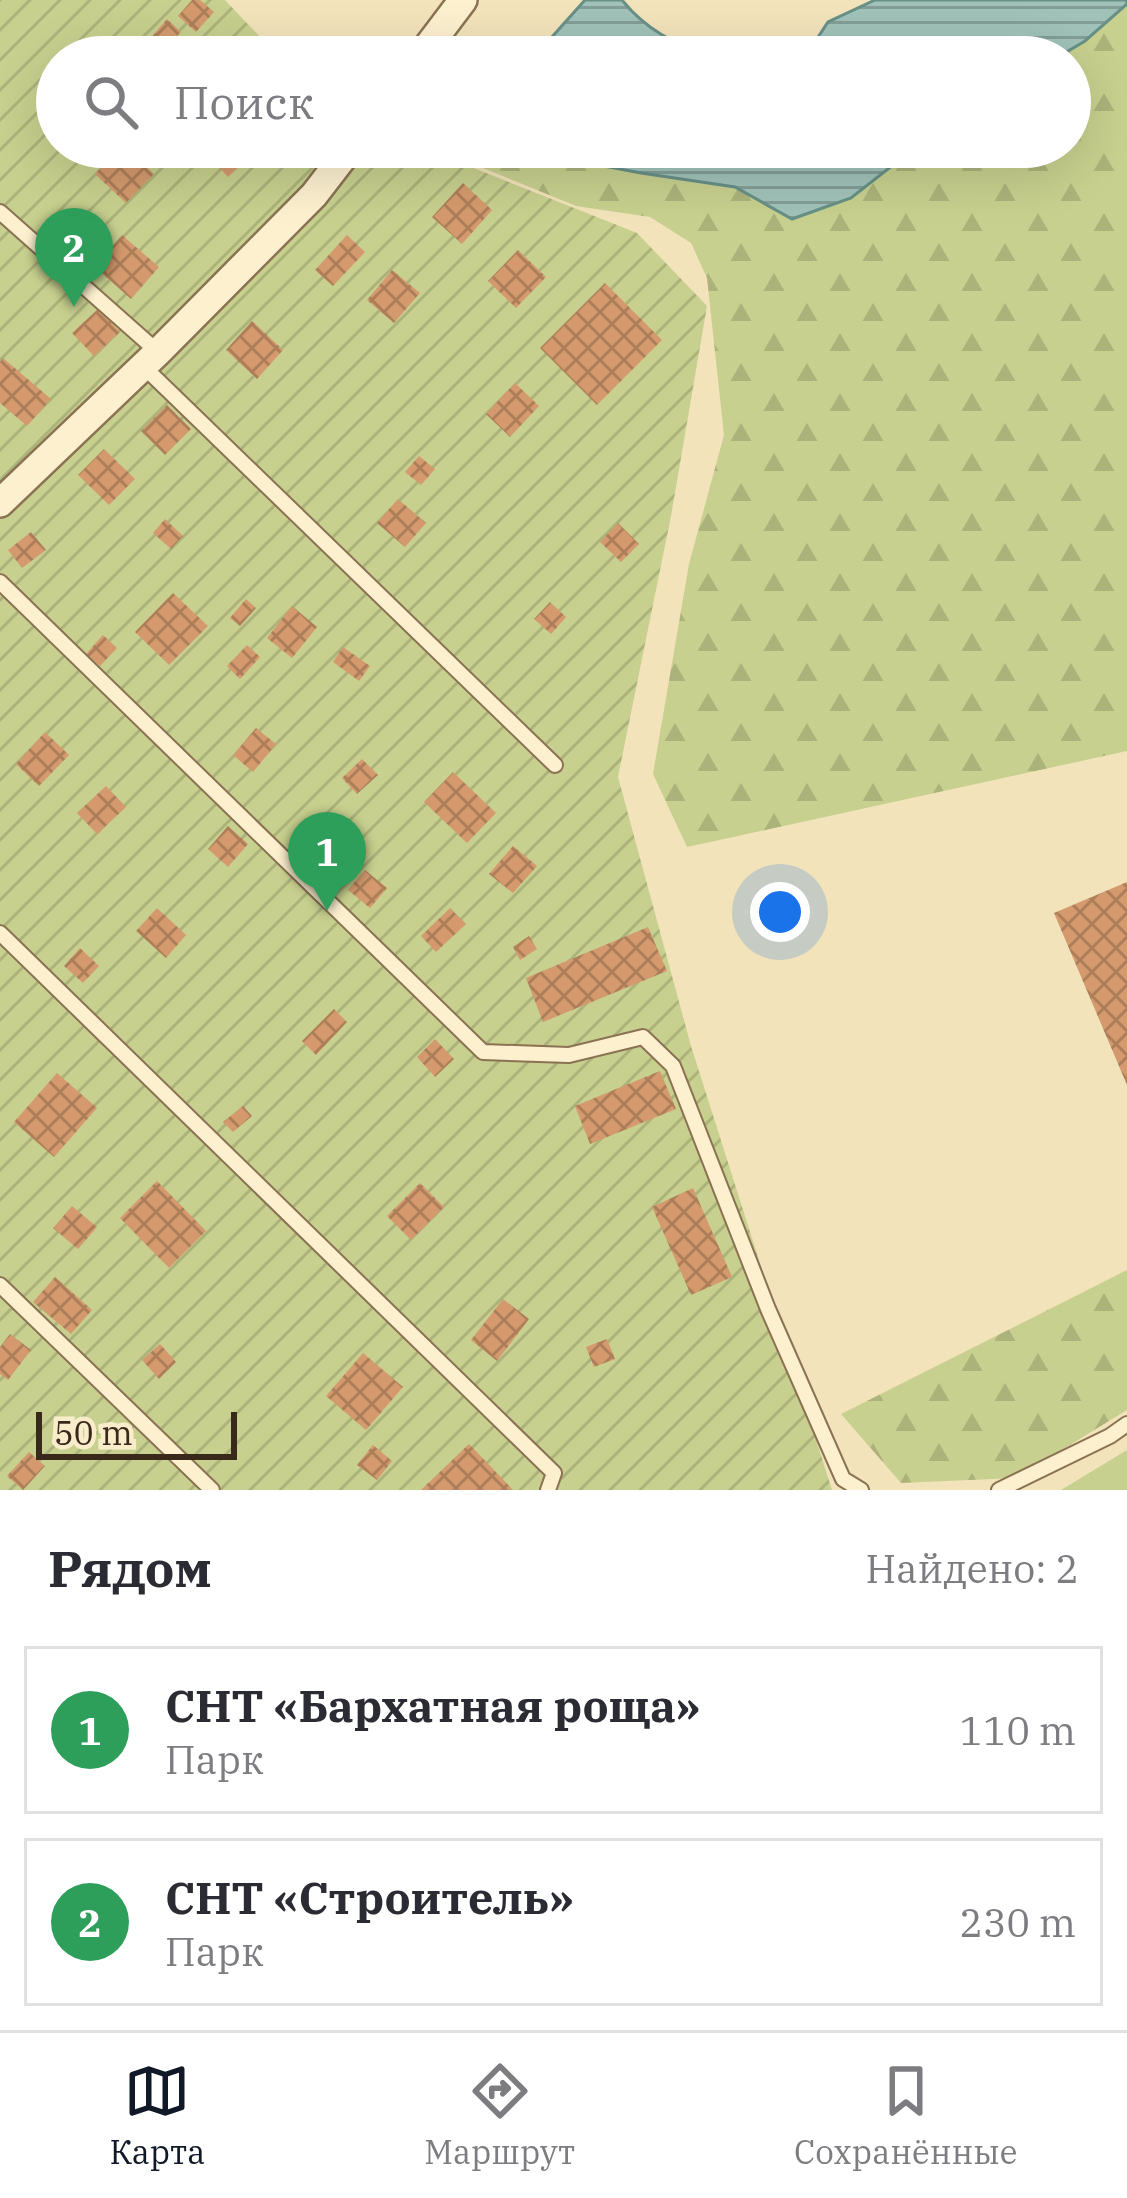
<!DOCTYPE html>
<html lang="ru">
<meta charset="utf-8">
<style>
body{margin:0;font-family:"IBM Plex Serif",serif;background:#f2f2f3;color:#2b2b33}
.scale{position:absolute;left:36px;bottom:30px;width:201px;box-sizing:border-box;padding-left:12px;border:6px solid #38291a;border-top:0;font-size:33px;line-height:42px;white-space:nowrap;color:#38291a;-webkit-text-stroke:9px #f8eccb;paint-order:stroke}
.you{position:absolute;left:780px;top:912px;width:42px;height:42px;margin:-30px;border:9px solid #fff;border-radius:50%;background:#1a73e8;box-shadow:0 0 0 18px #1a73e833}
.badge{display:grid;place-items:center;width:78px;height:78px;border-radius:50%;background:#111827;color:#fff;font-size:39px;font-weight:700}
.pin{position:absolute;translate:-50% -99px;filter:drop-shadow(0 3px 6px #0008)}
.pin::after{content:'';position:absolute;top:63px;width:42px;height:36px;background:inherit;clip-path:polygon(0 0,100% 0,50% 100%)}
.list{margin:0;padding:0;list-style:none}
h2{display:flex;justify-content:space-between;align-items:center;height:156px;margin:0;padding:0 48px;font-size:51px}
h2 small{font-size:39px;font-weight:400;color:#7c7c81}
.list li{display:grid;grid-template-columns:78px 1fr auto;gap:36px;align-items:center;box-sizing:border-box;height:168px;margin:0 24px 24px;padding:0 24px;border:3px solid #e1e1e2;border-radius:0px}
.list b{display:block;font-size:45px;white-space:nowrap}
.list p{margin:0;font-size:39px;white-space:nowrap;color:#7c7c81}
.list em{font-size:39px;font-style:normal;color:#7c7c81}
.icon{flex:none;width:66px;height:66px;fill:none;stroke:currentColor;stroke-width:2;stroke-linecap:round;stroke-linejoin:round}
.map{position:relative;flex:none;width:1127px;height:1490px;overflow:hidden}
.search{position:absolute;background:#fff;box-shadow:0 12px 48px #0002;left:36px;right:36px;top:36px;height:132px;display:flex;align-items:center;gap:30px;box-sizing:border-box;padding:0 42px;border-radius:66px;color:#7c7c81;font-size:45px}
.sheet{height:540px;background:#fff}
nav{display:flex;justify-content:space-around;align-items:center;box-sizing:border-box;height:168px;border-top:3px solid #e1e1e2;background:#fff;font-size:33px;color:#7c7c81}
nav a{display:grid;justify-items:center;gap:6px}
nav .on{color:#111827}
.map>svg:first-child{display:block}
.grass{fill:#c7d08e}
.forest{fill:url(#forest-firs)}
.garden{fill:url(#garden-furrows)}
.water{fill:url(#water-rules);stroke:#679087;stroke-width:3}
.building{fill:url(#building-cross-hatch)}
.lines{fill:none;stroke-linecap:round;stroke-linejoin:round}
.lane-casing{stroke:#8a7253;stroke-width:18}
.street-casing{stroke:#8a7253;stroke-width:32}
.lane{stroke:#fcf0cf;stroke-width:14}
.street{stroke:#fcf0cf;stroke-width:27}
</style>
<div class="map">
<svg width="1127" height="1490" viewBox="0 0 1127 1490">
<defs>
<pattern id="forest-firs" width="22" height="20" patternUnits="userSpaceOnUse" patternTransform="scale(3)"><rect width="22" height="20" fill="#c7d08e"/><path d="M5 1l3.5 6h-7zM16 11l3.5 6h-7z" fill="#acb37a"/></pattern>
<pattern id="garden-furrows" width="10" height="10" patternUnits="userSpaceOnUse" patternTransform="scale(3)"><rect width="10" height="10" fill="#c7d08e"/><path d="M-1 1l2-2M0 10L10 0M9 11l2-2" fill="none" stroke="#acb37a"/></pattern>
<pattern id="water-rules" width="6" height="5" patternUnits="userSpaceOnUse" patternTransform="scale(3)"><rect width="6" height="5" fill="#a0c2b9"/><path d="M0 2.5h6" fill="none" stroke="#839e96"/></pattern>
<pattern id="building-cross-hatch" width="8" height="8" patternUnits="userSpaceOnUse" patternTransform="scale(3)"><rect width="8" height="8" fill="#d49a6d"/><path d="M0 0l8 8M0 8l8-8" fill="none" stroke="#ad7e59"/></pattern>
</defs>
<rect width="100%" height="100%" fill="#f2e3bb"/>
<path class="grass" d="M1127,1450V1490H1061Z"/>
<g class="forest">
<path d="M1127,4V751L687,847L653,774L689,564L724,435L707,278L691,243L650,217L576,206L473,164L469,147H515L518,150L641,173L735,187L792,219L851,198L916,147H1070V57H1058L1085,41Z"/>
<path d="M1127,1270V1410L1016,1478L901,1483L841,1414Z"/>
</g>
<path class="garden" d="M0,0H225L279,57H57V147H421L637,233L707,306L671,516L618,777L691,1046L832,1490H0Z"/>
<g class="water">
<path d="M585,0H622C647,31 673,42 710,57H534Z"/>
<path d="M875,0H1127V4L1085,41L1058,57H805L828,22Z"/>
<path d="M516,147H916L851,198L792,219L735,187L641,173L518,150Z"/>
</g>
<g class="building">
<path d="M192,0H200L214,12L196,32L178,16Z"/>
<path d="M167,19L181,32L162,53L148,41Z"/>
<path d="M119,147H126L154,174L126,203L95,174Z"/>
<path d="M232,147H248L254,153L228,177L215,163Z"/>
<path d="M463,183L492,210L462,244L432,217Z"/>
<path d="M122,235L159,267L131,299L95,267Z"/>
<path d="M347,235L365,252L333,286L315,270Z"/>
<path d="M518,250L546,277L516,308L488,281Z"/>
<path d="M392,270L420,293L394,323L367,300Z"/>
<path d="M605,283L662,340L597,405L540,348Z"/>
<path d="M98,309L120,332L94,356L72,333Z"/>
<path d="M252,321L283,350L257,379L226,350Z"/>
<path d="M3,358L51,399L27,426L0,403V362Z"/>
<path d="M515,383L539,406L510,437L486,414Z"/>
<path d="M167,405L191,429L165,455L141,431Z"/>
<path d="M104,449L135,479L109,505L78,475Z"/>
<path d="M419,456L435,469L421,485L405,472Z"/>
<path d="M398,499L426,523L405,547L377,523Z"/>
<path d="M165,519L183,536L171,549L153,533Z"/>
<path d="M618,523L639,544L621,562L600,542Z"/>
<path d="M31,532L46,550L22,568L8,550Z"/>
<path d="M173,593L208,626L169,665L135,632Z"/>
<path d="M246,599L256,608L240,626L230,618Z"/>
<path d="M550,602L566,617L551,634L534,619Z"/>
<path d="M292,606L317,627L292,658L267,638Z"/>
<path d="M103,635L117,648L100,666L86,654Z"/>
<path d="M247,645L260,657L240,679L227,666Z"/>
<path d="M343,647L370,666L359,681L333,662Z"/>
<path d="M256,728L276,744L253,772L233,755Z"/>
<path d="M45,732L69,755L39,786L16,764Z"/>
<path d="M362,759L378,775L357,794L342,778Z"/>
<path d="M453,772L496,813L467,843L424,802Z"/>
<path d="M106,786L126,807L97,834L77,813Z"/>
<path d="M228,826L248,844L228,867L208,849Z"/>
<path d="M513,846L537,866L513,893L489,874Z"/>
<path d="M365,870L387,888L370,908L348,890Z"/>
<path d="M1127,882V1085L1054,913Z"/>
<path d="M157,908L186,935L166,958L136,931Z"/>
<path d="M450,908L466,924L436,952L421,936Z"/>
<path d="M648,927L667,971L543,1022L526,978Z"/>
<path d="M529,936L537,949L520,960L513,947Z"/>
<path d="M80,948L99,966L83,983L64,966Z"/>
<path d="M334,1009L347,1022L316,1055L302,1041Z"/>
<path d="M435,1039L454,1059L435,1077L417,1057Z"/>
<path d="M660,1071L676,1109L590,1144L575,1106Z"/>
<path d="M57,1073L97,1108L54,1157L14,1122Z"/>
<path d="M243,1106L252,1116L233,1132L223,1122Z"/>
<path d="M157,1181L206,1231L169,1268L120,1218Z"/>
<path d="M420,1183L444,1207L411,1240L387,1216Z"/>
<path d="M693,1188L732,1277L691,1295L652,1207Z"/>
<path d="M72,1206L97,1227L78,1249L53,1228Z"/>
<path d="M55,1277L92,1310L71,1334L33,1302Z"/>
<path d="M503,1299L529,1319L497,1361L471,1340Z"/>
<path d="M10,1334L31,1350L8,1380L0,1374V1347Z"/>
<path d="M607,1339L615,1359L594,1367L586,1347Z"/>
<path d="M160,1344L176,1362L159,1379L142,1360Z"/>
<path d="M363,1353L403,1387L366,1430L326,1396Z"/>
<path d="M469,1444L513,1490H421Z"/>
<path d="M373,1445L392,1461L377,1480L357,1465Z"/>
<path d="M29,1452L45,1466L23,1490L7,1476Z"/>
</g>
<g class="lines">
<g class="lane-casing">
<g id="lane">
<path d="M0,212L158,352"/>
<path d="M143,366L555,765"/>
<path d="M0,582L483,1052L569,1055L643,1037L673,1066L768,1309L843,1479L861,1490"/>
<path d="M0,933L554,1473L548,1490"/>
<path d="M0,1285L212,1490"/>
<path d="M999,1490L1110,1436L1127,1424"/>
</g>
</g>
<g class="street-casing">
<g id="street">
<path d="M420,57L463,0"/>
<path d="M0,503L158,352L314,195L351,147"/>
</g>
</g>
<use href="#lane" class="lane"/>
<use href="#street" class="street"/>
</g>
</svg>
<div class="scale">50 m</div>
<div class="you"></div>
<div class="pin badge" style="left:327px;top:911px;background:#2e9e5b">1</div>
<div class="pin badge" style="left:74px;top:307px;background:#2e9e5b">2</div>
<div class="search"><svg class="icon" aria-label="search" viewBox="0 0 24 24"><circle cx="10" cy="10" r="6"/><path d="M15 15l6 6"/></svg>Поиск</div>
</div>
<section class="sheet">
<h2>Рядом<small>Найдено: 2</small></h2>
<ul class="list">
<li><span class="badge" style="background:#2e9e5b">1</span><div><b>СНТ «Бархатная роща»</b><p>Парк</p></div><em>110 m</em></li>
<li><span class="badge" style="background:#2e9e5b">2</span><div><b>СНТ «Строитель»</b><p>Парк</p></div><em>230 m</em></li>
</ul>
</section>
<nav>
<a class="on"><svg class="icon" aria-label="map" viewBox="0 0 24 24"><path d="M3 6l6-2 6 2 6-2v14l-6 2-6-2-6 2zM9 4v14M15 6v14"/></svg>Карта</a>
<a><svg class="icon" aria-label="directions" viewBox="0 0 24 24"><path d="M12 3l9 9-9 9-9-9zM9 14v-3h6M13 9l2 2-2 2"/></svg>Маршрут</a>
<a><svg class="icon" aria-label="saved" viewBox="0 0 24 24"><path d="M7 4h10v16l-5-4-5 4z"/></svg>Сохранённые</a>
</nav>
